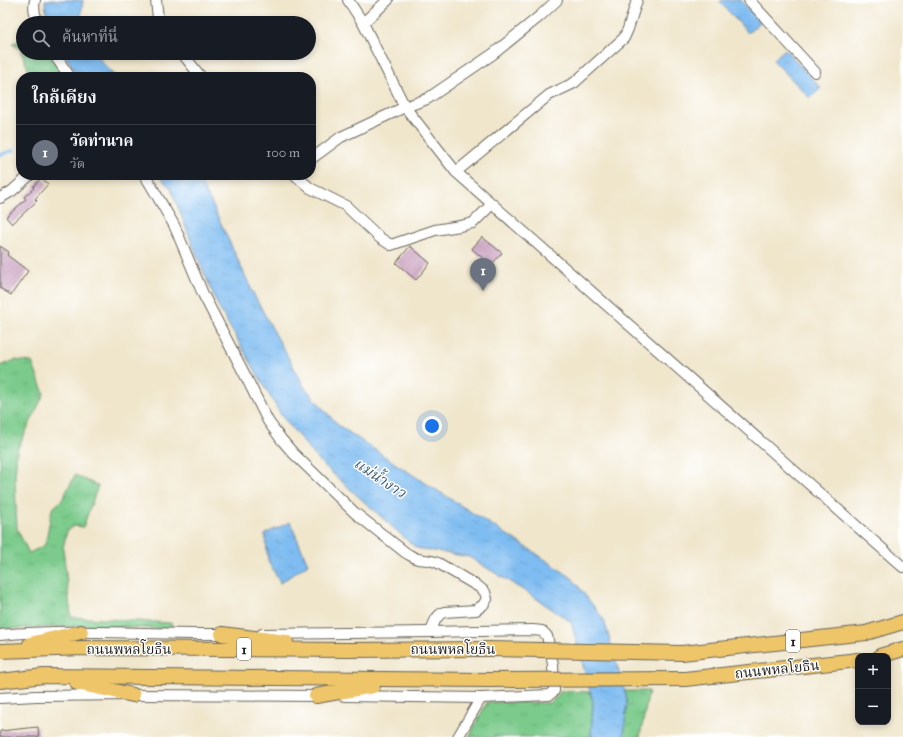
<!DOCTYPE html>
<html lang="th">
<meta charset="utf-8">
<style>
body{margin:0;font-family:"IM FELL Great Primer","Noto Serif Thai",serif;background:#20242c;color:#f1f3f6}
.controls{position:absolute;right:12px;bottom:12px;display:grid;overflow:hidden;border-radius:8px;box-shadow:0 2px 6px #0003}
.controls button{width:36px;height:36px;display:grid;place-items:center;padding:0;border:0;border-bottom:1px solid #363941;background:#171b24;color:#f1f3f6;font:20px sans-serif}
.you{position:absolute;left:432px;top:426px;width:14px;height:14px;margin:-10px;border:3px solid #fff;border-radius:50%;background:#1a73e8;box-shadow:0 0 0 6px #1a73e833}
.badge{display:grid;place-items:center;width:26px;height:26px;border-radius:50%;background:#d690ce;color:#fff;font-size:13px;font-weight:700}
.pin{position:absolute;translate:-50% -33px;filter:drop-shadow(0 1px 2px #0008)}
.pin::after{content:'';position:absolute;top:21px;width:14px;height:12px;background:inherit;clip-path:polygon(0 0,100% 0,50% 100%)}
.list{margin:0;padding:0;list-style:none}
h2{display:flex;justify-content:space-between;align-items:center;height:52px;margin:0;padding:0 16px;font-size:17px}
h2 small{font-size:13px;font-weight:400;color:#9ea1a6}
.list li{display:grid;grid-template-columns:26px 1fr auto;gap:12px;align-items:center;box-sizing:border-box;height:56px;padding:0 16px;border-top:1px solid #363941}
.list b{display:block;font-size:15px;white-space:nowrap}
.list p{margin:0;font-size:13px;white-space:nowrap;color:#9ea1a6}
.list em{font-size:13px;font-style:normal;color:#9ea1a6}
.icon{flex:none;width:22px;height:22px;fill:none;stroke:currentColor;stroke-width:2;stroke-linecap:round;stroke-linejoin:round}
.map{position:relative;flex:none;width:903px;height:737px;overflow:hidden}
.search{position:absolute;background:#171b24;box-shadow:0 2px 6px #0003;left:16px;top:16px;width:300px;height:44px;display:flex;align-items:center;gap:10px;box-sizing:border-box;padding:0 14px;border-radius:22px;color:#9ea1a6;font-size:15px}
.panel{position:absolute;background:#171b24;box-shadow:0 2px 6px #0003;left:16px;top:72px;width:300px;height:108px;border-radius:16px}
.map>svg:first-child{display:block}
.grass{fill:url(#grass-tufts);stroke:#4c7454}
.water{fill:url(#water-ripples);stroke:#4d6c86}
.lines{fill:none;stroke-linecap:round;stroke-linejoin:round}
.stream{stroke:#7ebcf1;stroke-width:3}
.building{fill:url(#building-hatch)}
.minor-casing{stroke:#66635a;stroke-width:12}
.highway-casing{stroke:#66635a;stroke-width:16}
.minor{stroke:#fff;stroke-width:10}
.highway{stroke:#eec569;stroke-width:14}
.highway-bridge-casing{stroke:#66635a;stroke-width:16;stroke-linecap:butt}
.highway-bridge{stroke:#eec569;stroke-width:14}
.labels{text-anchor:middle;stroke-width:3;stroke-linejoin:round;paint-order:stroke}
.shield{fill:#fff;stroke:#606060;stroke-width:1}
.shield-label{font-size:13px;font-weight:bold;fill:#1c1c1c}
.street-label{font-size:14px;fill:#1c1c1c;stroke:#fff}
.water-label{font-size:15px;font-style:italic;fill:#435c71;stroke:#fff}
</style>
<div class="map">
<svg width="903" height="737" viewBox="0 0 903 737">
<defs>
<pattern id="grass-tufts" width="24" height="20" patternUnits="userSpaceOnUse"><rect width="24" height="20" fill="#7bcb8c"/><path d="M3 7l-1-3M5 7V3M7 7l1-3M15 17l-1-3M17 17v-4M19 17l1-3" fill="none" stroke="#6aae78"/></pattern>
<pattern id="water-ripples" width="26" height="14" patternUnits="userSpaceOnUse"><rect width="26" height="14" fill="#7ebcf1"/><path d="M2 4q2-2 4 0t4 0M15 11q2-2 4 0t4 0" fill="none" stroke="#6ca1ce"/></pattern>
<pattern id="building-hatch" width="6" height="6" patternUnits="userSpaceOnUse"><rect width="6" height="6" fill="#d0aac7"/><path d="M-1 1l2-2M0 6l6-6M5 7l2-2" fill="none" stroke="#b292aa"/></pattern>
</defs>
<rect width="100%" height="100%" fill="#fff"/>
<filter id="ink" filterUnits="userSpaceOnUse"><feTurbulence type="fractalNoise" baseFrequency=".025" numOctaves="2"/><feDisplacementMap in="SourceGraphic" scale="8" xChannelSelector="R" yChannelSelector="G"/><feConvolveMatrix kernelMatrix="1 2 1 2 8 2 1 2 1" color-interpolation-filters="sRGB"/></filter>
<filter id="wash" filterUnits="userSpaceOnUse"><feTurbulence type="fractalNoise" baseFrequency=".012" numOctaves="4" result="noise"/><feDisplacementMap in="SourceGraphic" scale="16" xChannelSelector="R" yChannelSelector="G"/><feGaussianBlur stdDeviation="0.9" result="paint"/><feColorMatrix in="noise" values="0 0 0 0 0 0 0 0 0 0 0 0 0 0 0 0 0 1.4 0 .05"/><feComposite in="paint" operator="in"/></filter>
<g filter="url(#wash)">
<rect width="100%" height="100%" fill="#f0e6cc"/>
<g class="grass">
<path d="M23,39V53H49L64,77H31L20,49L12,44Z"/>
<path d="M15,360L32,362L44,394L17,450L15,478L17,529L29,553L45,545L52,509L62,500L75,475L98,486L83,527L73,526L67,531L63,548L71,617L171,623L173,629L84,626L0,629V366Z"/>
<path d="M561,691L590,692L593,702L591,737H469L487,702L549,703L556,698Z"/>
<path d="M625,691H649L640,737H624L627,699Z"/>
</g>
<g class="water">
<path d="M45,0H83L80,23H47Z"/>
<path d="M723,0H741L760,22L748,33L720,2Z"/>
<path d="M785,49L821,88L810,98L773,60Z"/>
<path d="M63,53H96L101,61L116,77H79Z"/>
<path d="M158,175H196L212,204L255,297L305,388L338,425L405,470L534,552L572,578L604,620L627,699L624,737H591L593,702L571,622L528,593L469,557L416,548L321,463L281,415L219,308L195,251L171,189Z"/>
<path d="M290,522L308,564L280,583L268,560L265,534Z"/>
</g>
<g class="lines">
<path class="stream" d="M0,155L14,150"/>
</g>
<g id="blocks">
<g class="building">
<path d="M41,178L48,184L35,199L37,201L12,224L6,217L26,199L24,197L34,188L33,187Z"/>
<path d="M482,237L502,253L491,265L472,249Z"/>
<path d="M0,246L9,252L7,255L28,271L11,295L0,288Z"/>
<path d="M410,246L430,263L416,280L396,263Z"/>
<path d="M38,727L39,737H0V731Z"/>
</g>
</g>
</g>
<g filter="url(#ink)">
<use href="#blocks" fill-opacity="0" stroke="#66635a" stroke-width="1"/>
<g class="lines">
<g class="minor-casing">
<g id="minor">
<path d="M35,0C33,7 35,17 38,23"/>
<path d="M156,0L158,19L161,23"/>
<path d="M348,0L363,23L405,107L456,172L903,567"/>
<path d="M749,0L815,72"/>
<path d="M363,23L388,0"/>
<path d="M53,53L70,77"/>
<path d="M182,53L201,77"/>
<path d="M311,159L341,137L405,107L427,99L493,54L540,16L557,0"/>
<path d="M456,172L549,95L574,83L624,38L628,29L637,0"/>
<path d="M144,175L149,182L174,225L203,294L245,375L268,421L281,439L293,453L355,513L406,553C410,555 414,558 418,559C425,560 432,560 438,563L479,587L485,592L487,599L483,605L476,610L444,612C435,616 434,624 431,632"/>
<path d="M295,175L310,188L346,206L380,238L391,245L435,230L460,226L473,223L492,204"/>
<path d="M0,198L12,191L30,175"/>
<path d="M262,634L431,632L533,630L542,631L547,636L553,664L554,691L549,695L481,698L344,696"/>
<path d="M0,635C76,628 152,635 228,634"/>
<path d="M0,698L36,696L133,695L322,696"/>
<path d="M458,737L481,698"/>
</g>
</g>
<g class="highway-casing">
<g id="highway">
<path d="M222,634L286,642"/>
<path d="M30,644L81,632"/>
<path d="M0,651L84,648L348,650L488,649"/>
<path d="M682,653L866,633L903,622"/>
<path d="M880,656L903,649"/>
<path d="M685,679L858,660"/>
<path d="M0,681L44,676L488,680"/>
<path d="M77,683L133,695"/>
<path d="M316,696L373,686"/>
</g>
</g>
<use href="#minor" class="minor"/>
<use href="#highway" class="highway"/>
<g class="highway-bridge-casing">
<g id="highway-bridge">
<path d="M488,649L682,653"/>
<path d="M488,680L685,679"/>
</g>
</g>
<use href="#highway-bridge" class="highway-bridge"/>
</g>
</g>
<g class="labels">
<g class="shield">
<rect x="786" y="630" width="14" height="22" rx="3"/>
<rect x="237" y="638" width="14" height="22" rx="3"/>
</g>
<g class="shield-label">
<text x="793" y="646">1</text>
<text x="244" y="654">1</text>
</g>
<g class="street-label">
<text x="129" y="654">ถนนพหลโยธิน</text>
<text x="453" y="654">ถนนพหลโยธิน</text>
<text transform="translate(777 669) rotate(-6)" y="5">ถนนพหลโยธิน</text>
</g>
<g class="water-label">
<text transform="translate(380 478) rotate(34)" y="5">แม่น้ำงาว</text>
</g>
</g>
</svg>
<div class="controls">
<button>+</button>
<button>−</button>
</div>
<div class="you"></div>
<div class="pin badge" style="left:483px;top:291px;background:#6b7280">1</div>
<div class="search"><svg class="icon" aria-label="search" viewBox="0 0 24 24"><circle cx="10" cy="10" r="6"/><path d="M15 15l6 6"/></svg>ค้นหาที่นี่</div>
<section class="panel">
<h2>ใกล้เคียง<small></small></h2>
<ul class="list">
<li><span class="badge" style="background:#6b7280">1</span><div><b>วัดท่านาค</b><p>วัด</p></div><em>100 m</em></li>
</ul>
</section>
</div>
